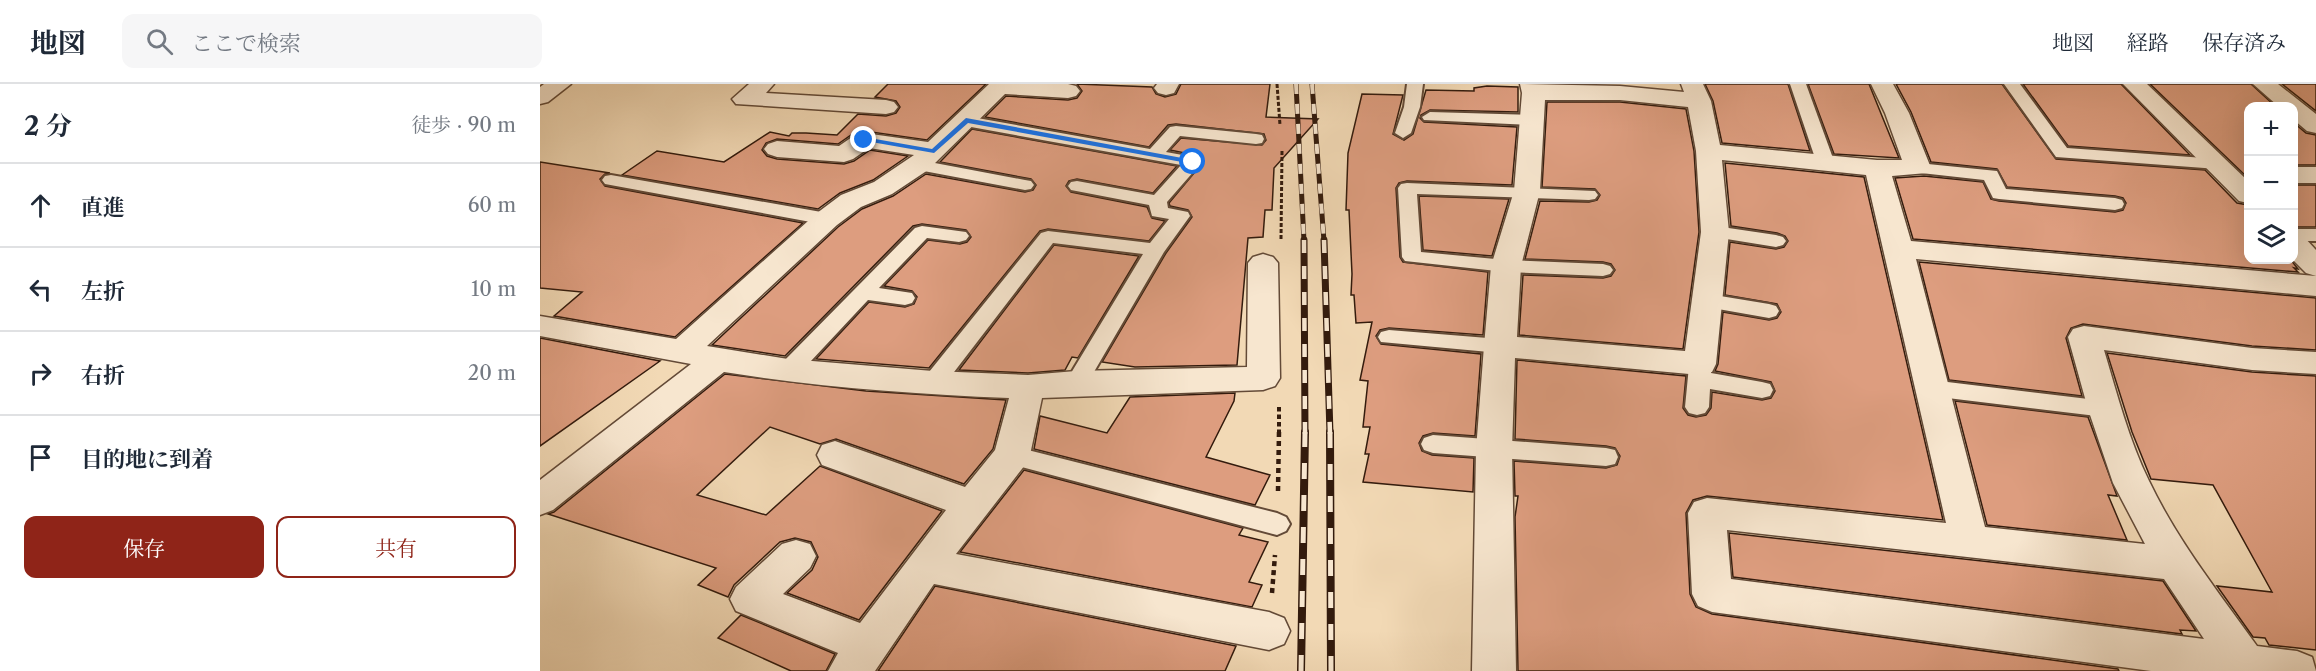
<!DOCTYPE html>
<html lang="ja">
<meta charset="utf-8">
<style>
body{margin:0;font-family:"Libre Caslon Text","Noto Serif JP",serif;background:#f6f6f7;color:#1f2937}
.controls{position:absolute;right:18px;top:18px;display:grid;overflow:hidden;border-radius:12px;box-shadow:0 6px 24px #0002}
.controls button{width:54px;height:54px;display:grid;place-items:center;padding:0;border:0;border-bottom:2px solid #e0e1e3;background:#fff;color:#1f2937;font:30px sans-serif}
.stop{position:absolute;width:18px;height:18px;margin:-14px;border:4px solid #1a73e8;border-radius:50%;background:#fff}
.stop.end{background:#1a73e8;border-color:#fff;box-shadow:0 2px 6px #0008}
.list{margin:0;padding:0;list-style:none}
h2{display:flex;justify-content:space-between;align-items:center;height:78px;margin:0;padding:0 24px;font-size:26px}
h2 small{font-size:20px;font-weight:400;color:#747a83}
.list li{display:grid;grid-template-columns:39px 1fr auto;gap:18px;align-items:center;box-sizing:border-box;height:84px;padding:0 24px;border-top:2px solid #e0e1e3}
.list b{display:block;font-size:22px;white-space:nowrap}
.list em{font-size:20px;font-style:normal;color:#747a83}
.actions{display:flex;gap:12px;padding:18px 24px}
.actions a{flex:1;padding:14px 0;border:2px solid #8f2418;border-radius:12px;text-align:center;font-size:21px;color:#8f2418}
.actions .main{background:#8f2418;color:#fff}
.icon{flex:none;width:33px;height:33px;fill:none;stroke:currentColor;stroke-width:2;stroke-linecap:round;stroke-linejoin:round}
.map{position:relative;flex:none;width:1776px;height:587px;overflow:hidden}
header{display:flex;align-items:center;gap:36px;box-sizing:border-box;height:84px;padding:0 30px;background:#fff;border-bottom:2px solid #e0e1e3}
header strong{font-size:28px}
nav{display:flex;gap:33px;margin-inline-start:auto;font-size:21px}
.search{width:420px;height:54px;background:#f6f6f7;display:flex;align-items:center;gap:15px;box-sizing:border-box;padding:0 21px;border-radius:12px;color:#747a83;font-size:22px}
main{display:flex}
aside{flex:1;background:#fff}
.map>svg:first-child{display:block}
.building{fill:#dd9d7f;stroke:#331b0d;stroke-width:1.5}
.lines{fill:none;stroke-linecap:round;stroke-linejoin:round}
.service-casing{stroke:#634a37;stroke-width:4}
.minor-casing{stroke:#634a37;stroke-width:3}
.path-far2{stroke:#331b0d;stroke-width:3;stroke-dasharray:4 2;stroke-linecap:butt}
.path-far1{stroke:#331b0d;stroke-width:4;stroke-dasharray:4.5 3;stroke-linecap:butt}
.path{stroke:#331b0d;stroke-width:4.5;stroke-dasharray:5 4;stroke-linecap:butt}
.service{fill:#f7e6cf;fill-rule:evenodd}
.minor{fill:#f7e6cf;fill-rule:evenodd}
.rail-far2-casing{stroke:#331b0d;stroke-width:5}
.rail-far1-casing{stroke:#331b0d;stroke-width:7}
.rail-casing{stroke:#331b0d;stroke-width:8}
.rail-far2{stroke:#f7e6cf;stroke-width:4;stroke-dasharray:10;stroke-linecap:butt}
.rail-far1{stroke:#f7e6cf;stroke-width:4.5;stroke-dasharray:13;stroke-linecap:butt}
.rail{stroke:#f7e6cf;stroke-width:5;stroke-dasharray:16;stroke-linecap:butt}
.route{fill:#1a73e8}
</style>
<header>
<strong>地図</strong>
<div class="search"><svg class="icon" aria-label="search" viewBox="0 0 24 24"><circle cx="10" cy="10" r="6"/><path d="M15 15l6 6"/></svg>ここで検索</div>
<nav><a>地図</a><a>経路</a><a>保存済み</a></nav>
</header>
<main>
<aside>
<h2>2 分<small>徒歩 · 90 m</small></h2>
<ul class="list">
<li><svg class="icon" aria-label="ahead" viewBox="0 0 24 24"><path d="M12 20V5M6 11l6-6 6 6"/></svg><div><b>直進</b></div><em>60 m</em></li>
<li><svg class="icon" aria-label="left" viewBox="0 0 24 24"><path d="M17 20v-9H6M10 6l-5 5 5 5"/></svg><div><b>左折</b></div><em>10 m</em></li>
<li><svg class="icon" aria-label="right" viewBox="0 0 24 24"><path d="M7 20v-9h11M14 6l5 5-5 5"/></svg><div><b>右折</b></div><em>20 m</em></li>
<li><svg class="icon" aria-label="arrive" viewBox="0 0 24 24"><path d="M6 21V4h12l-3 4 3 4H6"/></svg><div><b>目的地に到着</b></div></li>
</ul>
<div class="actions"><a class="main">保存</a><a>共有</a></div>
</aside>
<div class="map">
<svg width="1776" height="587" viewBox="0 0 1776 587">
<rect width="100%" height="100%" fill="#f2d9b5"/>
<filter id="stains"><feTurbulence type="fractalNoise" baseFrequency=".00333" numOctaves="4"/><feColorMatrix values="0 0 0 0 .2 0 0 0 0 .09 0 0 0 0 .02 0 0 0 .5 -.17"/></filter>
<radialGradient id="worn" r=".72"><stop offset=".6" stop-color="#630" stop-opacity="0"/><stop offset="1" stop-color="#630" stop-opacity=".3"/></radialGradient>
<g class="building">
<path d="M348,0H446L387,56L324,47L314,49L298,60L237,55L226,59L222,66L227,72L237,75L304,80L314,77L330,66L368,72L333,96L300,109L278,125L82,91L117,67L184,78L230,48L249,52L252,49H266L297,51L318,30L346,32L356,29L360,23L356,17L335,13Z"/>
<path d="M537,0L612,3L616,10L625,13L636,10L641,0H730L726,33L778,35L734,84L732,126H725L723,153L708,154L697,281L595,283L562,278L626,169L652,133L648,126L630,122L629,119L664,77L659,72L630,66L641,54L722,61L726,56L724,50L636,40L628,41L609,63L445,33L466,12L528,16L537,14L542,7Z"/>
<path d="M1165,0H1248L1270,67L1182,59L1173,17Z"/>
<path d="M1268,0H1329L1359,74L1294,70Z"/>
<path d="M1356,0H1462L1516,75L1665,86L1697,119L1708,121V176H1751L1758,185L1754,184L1758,188L1373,155L1355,94L1384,92L1443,98L1451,115L1459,117L1575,128L1583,126L1586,119L1583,114L1575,112L1467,103L1457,85L1391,78L1371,28Z"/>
<path d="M1483,0H1581L1650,71L1528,62Z"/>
<path d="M1610,0H1711L1735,22H1708V94Z"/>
<path d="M1742,0H1776V27Z"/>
<path d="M947,2L978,3V28L890,26L881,31L880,34L884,38L977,43L972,101L867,97L859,99L856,104L860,173L863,178L948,188L943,251L849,244L840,246L836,252L841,260L941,270L935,352L893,349L883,352L879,359L882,367L892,371L934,374L933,408L823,398L829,370H825L830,343H823L828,297L820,296L832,238L816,239L814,211H811L812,190L809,126H806L808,69L822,10L863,11L853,50L864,56L873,50L886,6L934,7V4Z"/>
<path d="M1007,18H1080L1146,25L1154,67L1159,148L1143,265L979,251L983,191L1063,194L1071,192L1075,186L1071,180L1063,178L985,175L1000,117L1049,118L1057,116L1060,111L1055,105L1002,103Z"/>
<path d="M1754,39L1766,49L1776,51V81H1754Z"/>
<path d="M432,45L637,82L613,109L537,95L529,97L526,102L531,108L607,123L612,134L625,137L609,157L508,145L500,147L389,284L276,275L329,218L365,223L374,220L377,213L372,207L344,202L388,156L420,160L427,158L431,153L426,146L382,140L373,142L245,272L172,261L298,143L322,125L353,112L386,90L485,108L493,106L496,101L491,95L400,78Z"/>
<path d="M0,78L70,89L65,90L60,95L65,102L263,139L135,253L14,232L42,208L0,204Z"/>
<path d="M1185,79L1324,93L1403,436L1167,412L1153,416L1146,429L1150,510L1156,523L1172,530L1578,585L1579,587H978L975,433L978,412H975L974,377L1066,384L1077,381L1080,372L1075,364L1066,362L975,355L977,276L1146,292L1143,324L1148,331L1156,333L1166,331L1171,324L1172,308L1222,316L1231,314L1235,307L1231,298L1175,287L1178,280L1183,228L1229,236L1237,234L1241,228L1237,220L1185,211L1190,158L1236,165L1244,163L1248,157L1245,152L1237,149L1191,142Z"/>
<rect x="1754" y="101" width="22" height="42"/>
<path d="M879,112L969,115L952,172L883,166Z"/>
<path d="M514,161L599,172L538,274L532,273L525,286L488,289L419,286Z"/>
<path d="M1379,178L1776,214V266L1712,262L1543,240L1531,244L1526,254L1542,312L1409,296Z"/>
<path d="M0,254L120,277L0,362Z"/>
<path d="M1567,269L1712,288L1776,292V566L1729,561L1725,554L1713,553L1677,502L1732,508L1673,401L1611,395L1592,348Z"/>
<path d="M185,290L326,307L466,316L453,365L424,400L296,355L280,360L230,343L157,411L226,431L280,382L402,427L319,536L247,509L272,486L278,473L271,458L255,454L240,458L194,501L188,513L158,501L176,484L8,430L14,428Z"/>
<path d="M695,309L694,317L666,373L730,391L715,421L494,365L500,332L567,349L590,313Z"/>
<path d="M1415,317L1548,333L1577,412L1568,411L1587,456L1447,441Z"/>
<path d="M484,386L703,444L699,451L728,458L709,498L722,501L712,523L420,468Z"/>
<path d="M1189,449L1623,497L1656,547L1640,546L1642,550L1193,493Z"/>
<path d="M395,502L696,562L685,587H338Z"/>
<path d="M201,531L295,570L286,587H251L178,554Z"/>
</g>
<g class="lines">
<g class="service-casing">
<g id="service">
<path d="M867,0H883L880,23L871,49L863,54L855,49L864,23Z"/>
<path d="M1250,0H1266L1294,77L1291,81H1279L1276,77Z"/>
<path d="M1464,0H1480L1527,64L1678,75L1684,76L1687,80L1684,84L1678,85L1516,73Z"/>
<path d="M890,28L991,31L999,36L991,41L884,36L882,33Z"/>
<path d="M426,32L610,65L630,43L636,42L716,50L722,51L724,55L722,59L716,60L640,52L626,68L659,74L662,78L627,118L628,124L648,128L650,132L624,168L544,305L536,307L528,305L525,299L603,170L513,159L401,305L393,307L385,305L382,299L385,293L501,149L508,147L610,159L629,135L612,132L609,121L531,106L528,102L531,98L537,97L614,111L641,81L420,41L418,37L420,33Z"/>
<path d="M379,76L485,96L491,97L494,101L491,105L485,106L373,85L370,81L373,77Z"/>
<path d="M1378,79L1457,87L1466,105L1575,114L1582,116L1584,120L1582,124L1575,126L1459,115L1453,114L1444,96L1372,88L1369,84L1372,80Z"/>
<path d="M71,91L287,129L294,131L296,135L294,139L287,141L65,100L62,96L65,92Z"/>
<path d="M867,99L1055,107L1058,111L1055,115L1049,116L877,110L881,168L966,176L1063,180L1070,182L1073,186L1070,190L1063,192L966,188L865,177L862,173L858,104L861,100Z"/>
<path d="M382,142L426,148L429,152L426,156L419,158L387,154L339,204L372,209L375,214L372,219L365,221L328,216L256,293L248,295L240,293L237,287L240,281L375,144Z"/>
<path d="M1175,142L1236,151L1243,153L1246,157L1243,161L1236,163L1168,152L1165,148L1168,144Z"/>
<rect x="1754" y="145" width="22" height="12"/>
<path d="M1168,210L1229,220L1236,222L1239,227L1236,232L1229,234L1161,222L1158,217L1161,212Z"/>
<path d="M849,246L960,255L968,257L971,262L968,267L960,269L841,258L838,253L841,248Z"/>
<path d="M1160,274L1168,277L1171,282V289L1222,298L1230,300L1233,306L1230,312L1222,314L1170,305L1169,323L1165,329L1157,331L1149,329L1145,323L1149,282L1152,277Z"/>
<path d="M1391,296L1565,317L1573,319L1577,325L1573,331L1565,333L1391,312L1383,310L1380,304L1383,298Z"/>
<path d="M893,351L1066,364L1075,366L1078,373L1075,380L1066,382L893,369L884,366L881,360L884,354Z"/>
<path d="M472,362L737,429L746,433L750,440L746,447L737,451L463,378L460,371L463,364Z"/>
</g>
</g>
<g class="minor-casing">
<g id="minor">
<path d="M4,0H31L8,18L0,20V3Z"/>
<path d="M209,0H234L226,9L346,16L354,18L358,23L354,28L346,30L196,20L192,15Z"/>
<path d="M449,0H528L536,2L540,7L536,12L528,14L465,10L388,86L352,110L321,123L297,141L167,262L248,275L393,287L488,291L536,287L707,283L708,179L713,173L723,170L733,173L738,179L740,294L735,302L723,306L502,314L490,371L485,381L416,470L729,528L744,534L750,547L744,560L729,566L394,500L335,587H288L298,569L196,527L190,515L196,503L242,460L256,456L270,460L276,472L270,484L243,510L320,539L406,426L282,381L277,371L282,361L295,357L425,403L455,366L469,314C373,310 278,303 184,288L13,426L0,431V396L151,280L0,252V232L136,255L277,129L301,111L334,98L374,71L329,64L313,75L304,78L237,73L228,70L224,65L228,60L237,57L299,62L315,51L324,49L388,58Z"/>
<path d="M617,0H639L634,9L626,11L618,9L614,4Z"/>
<path d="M980,0L1080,2L1144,8L1141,0H1163L1171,17L1180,61L1337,76H1362L1345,29L1331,0H1353L1369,29L1391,84L1387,89L1352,92L1371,157L1776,192V212L1376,175L1445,443L1605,460L1573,399L1548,325L1528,253L1533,245L1544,242L1712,264L1776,268V290L1712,286L1564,266C1577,310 1589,356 1609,397C1637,456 1679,509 1717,562L1757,567L1772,573L1776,587H1611L1172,528L1158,522L1152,510L1148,429L1154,418L1167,414L1406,439L1326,91L1182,76L1189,148L1176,280L1172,288L1160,291L975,274L972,366L976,587H932L936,366L944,262L951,182L974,107L982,9ZM1005,16H1080L1148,23L1156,67L1161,148L1145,267L977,253L981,182L1000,107ZM1187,446L1624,495L1664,555L1191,495Z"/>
<path d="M1583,0H1607L1708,97V119L1699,117Z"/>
<path d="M1713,0H1738L1776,30V49L1767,47L1754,36V22H1738Z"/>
<rect x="1754" y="83" width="22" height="16"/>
<path d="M1754,150L1764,153L1776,166V192L1766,189L1753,176Z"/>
</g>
</g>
<g class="path-far2">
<path d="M737,0L740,41"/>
<path d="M741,155L742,67"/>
</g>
<path class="path-far1" d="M739,350V322"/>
<g class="path">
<path d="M738,407L739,348"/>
<path d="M732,509L735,471"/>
</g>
<use href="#service" class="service"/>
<use href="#minor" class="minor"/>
<g class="rail-far2-casing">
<g id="rail-far2">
<path d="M756,0L764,157"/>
<path d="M772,0L784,157"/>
</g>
</g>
<g class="rail-far1-casing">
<g id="rail-far1">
<path d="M764,156L765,350"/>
<path d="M784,156L790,350"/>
</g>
</g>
<g class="rail-casing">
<g id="rail">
<path d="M790,348L791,587"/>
<path d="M761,587L765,348"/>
</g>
</g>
<use href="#rail-far2" class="rail-far2"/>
<use href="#rail-far1" class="rail-far1"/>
<use href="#rail" class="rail"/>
</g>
<path class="route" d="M426,34L653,76L657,78L653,80L428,39L394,69L320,56L324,53L392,65Z"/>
<rect width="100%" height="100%" filter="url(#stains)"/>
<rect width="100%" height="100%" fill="url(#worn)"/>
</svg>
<div class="controls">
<button>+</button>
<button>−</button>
<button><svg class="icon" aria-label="layers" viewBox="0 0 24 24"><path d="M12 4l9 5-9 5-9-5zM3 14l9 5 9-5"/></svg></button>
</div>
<div class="stop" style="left:653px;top:78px"></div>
<div class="stop end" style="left:324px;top:56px"></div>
</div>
</main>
